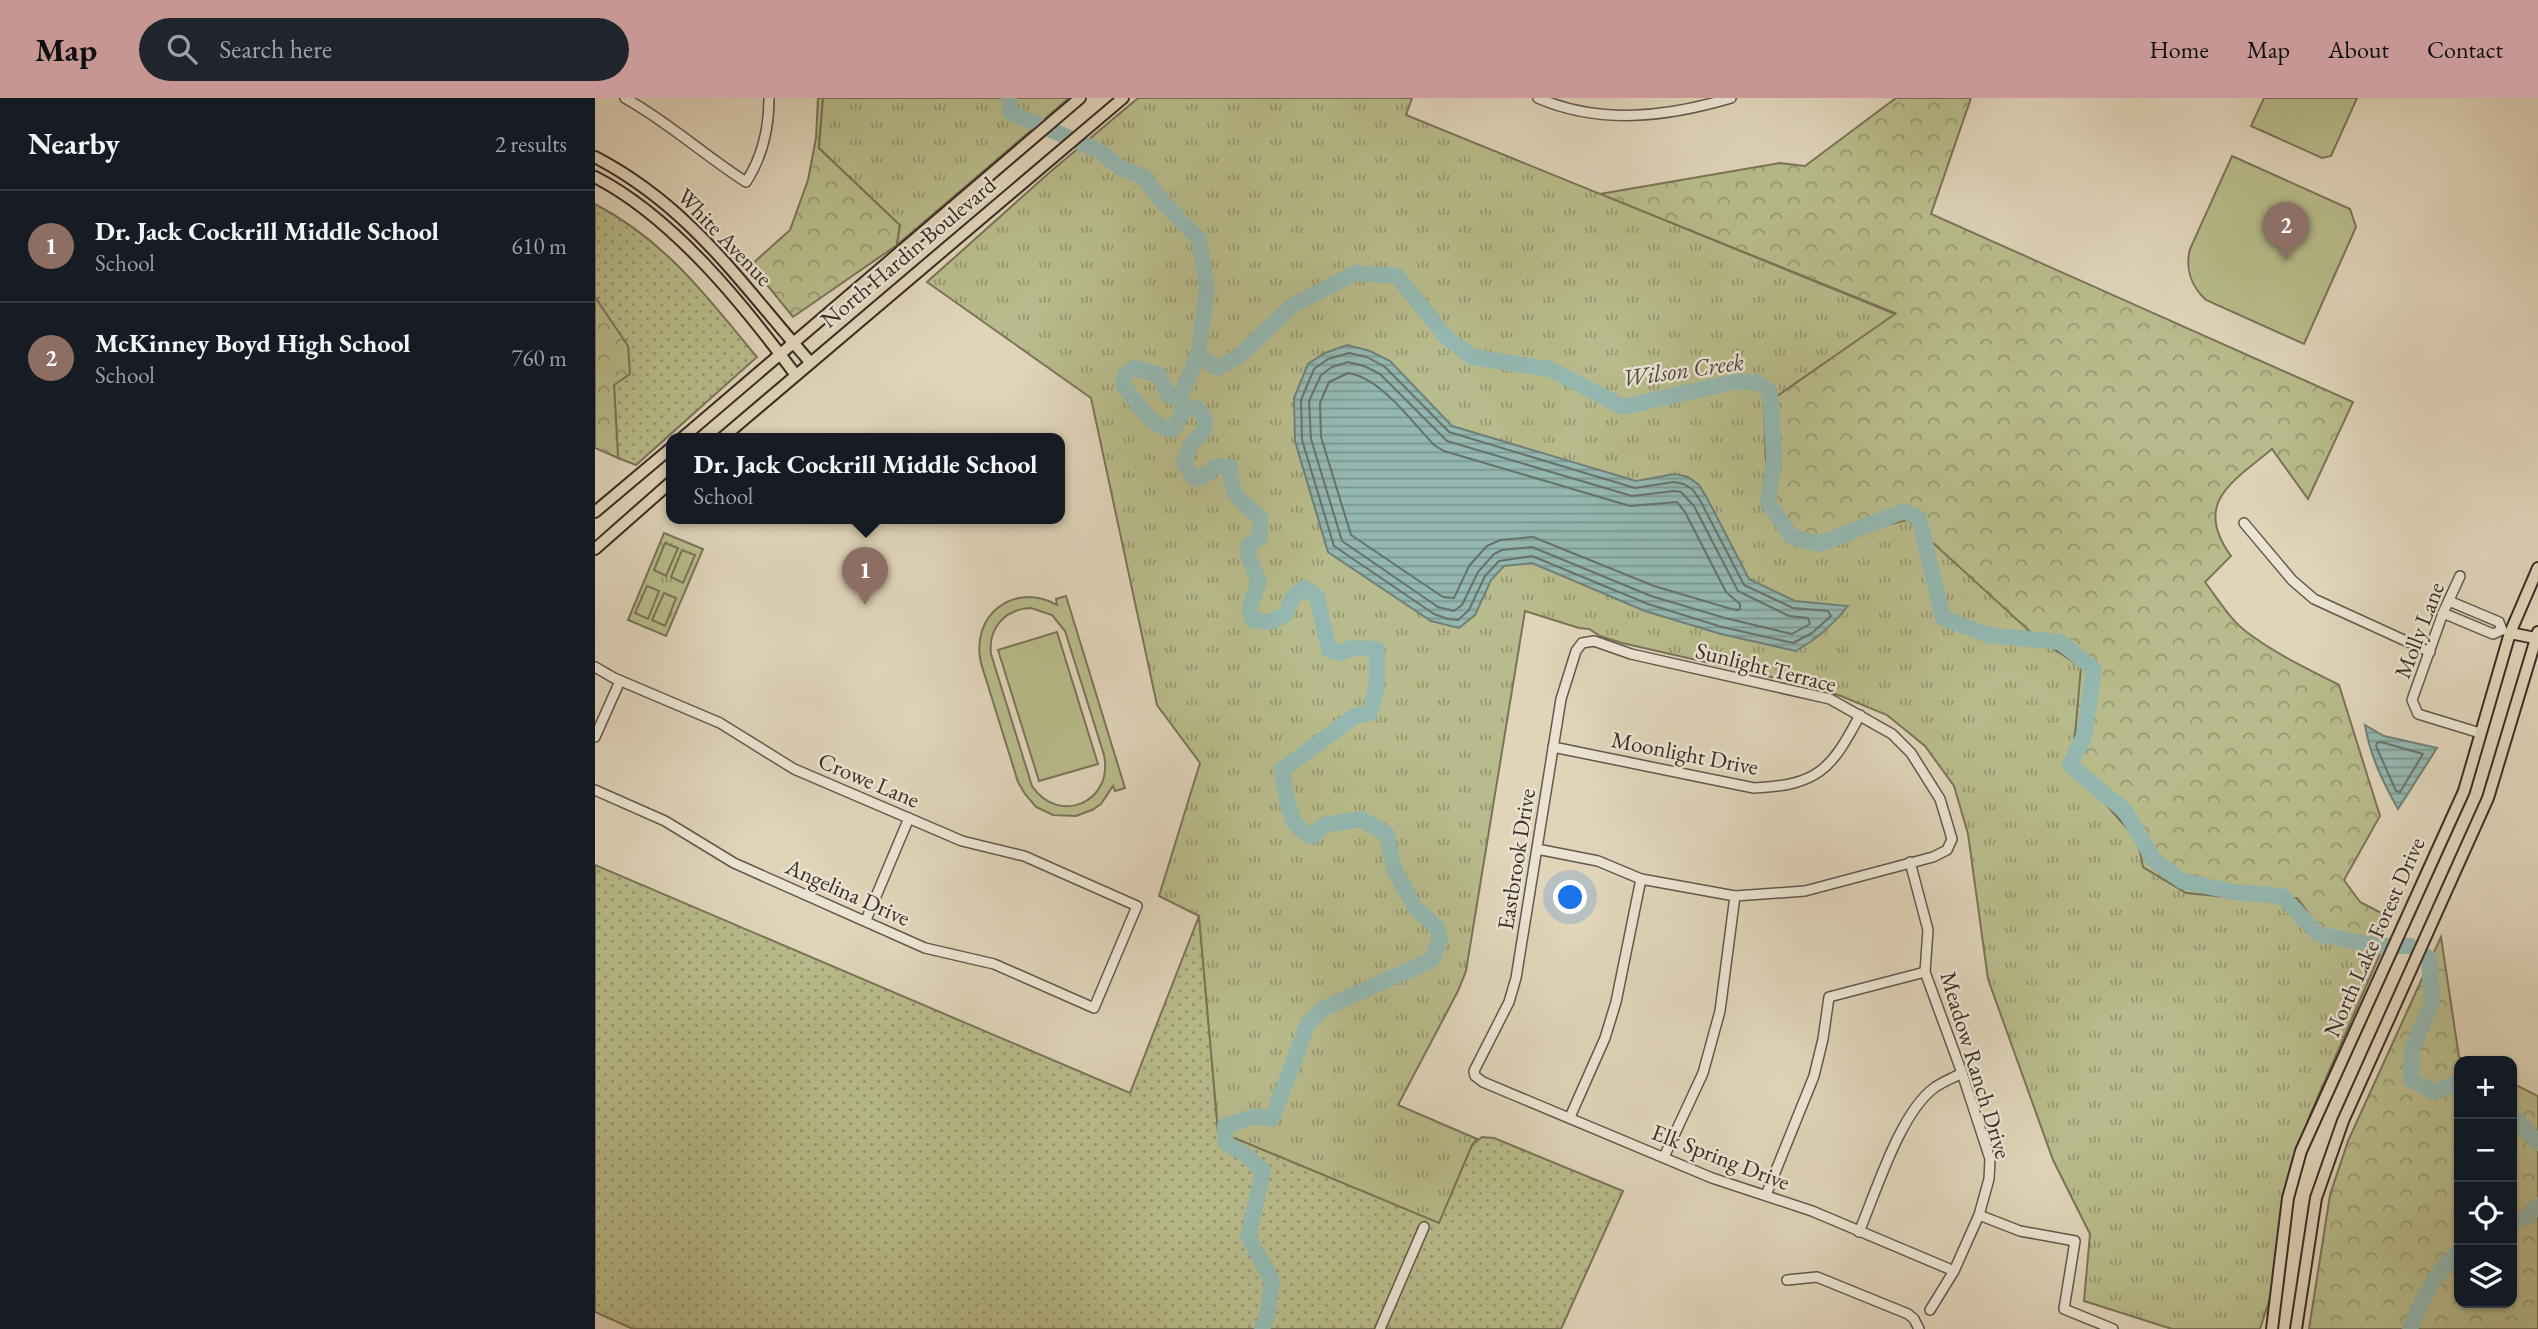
<!DOCTYPE html>
<meta charset="utf-8">
<style>
body{margin:0;font-family:"EB Garamond",serif;background:#20242c;color:#f1f3f6}
.controls{position:absolute;right:21px;bottom:21px;display:grid;overflow:hidden;border-radius:14px;box-shadow:0 2px 5px #0004}
.controls button{width:63px;height:63px;display:grid;place-items:center;padding:0;border:0;border-bottom:2px solid #363941;background:#171b24;color:#f1f3f6;font:35px sans-serif}
.you{position:absolute;left:976px;top:800px;width:24px;height:24px;margin:-18px;border:5px solid #fff;border-radius:50%;background:#1a73e8;box-shadow:0 0 0 10px #1a73e833}
.badge{display:grid;place-items:center;width:46px;height:46px;border-radius:50%;background:#c59692;color:#fff;font-size:23px;font-weight:700}
.pin{position:absolute;translate:-50% -58px;filter:drop-shadow(0 2px 4px #0008)}
.pin::after{content:'';position:absolute;top:37px;width:24px;height:21px;background:inherit;clip-path:polygon(0 0,100% 0,50% 100%)}
.popup{position:absolute;left:71px;top:335px;width:399px;height:91px;box-sizing:border-box;display:grid;place-content:center;border-radius:14px;background:#171b24;filter:drop-shadow(0 2px 5px #0005);font-size:23px;white-space:nowrap;color:#9ea1a6}
.popup b{font-size:26px;color:#f1f3f6}
.popup::after{content:'';position:absolute;left:50%;top:100%;margin-left:-14px;border:14px solid transparent;border-top-color:#171b24}
.list{margin:0;padding:0;list-style:none}
h2{display:flex;justify-content:space-between;align-items:center;height:91px;margin:0;padding:0 28px;font-size:30px}
h2 small{font-size:23px;font-weight:400;color:#9ea1a6}
.list li{display:grid;grid-template-columns:46px 1fr auto;gap:21px;align-items:center;box-sizing:border-box;height:112px;padding:0 28px;border-top:2px solid #363941}
.list b{display:block;font-size:26px;white-space:nowrap}
.list p{margin:0;font-size:23px;white-space:nowrap;color:#9ea1a6}
.list em{font-size:23px;font-style:normal;color:#9ea1a6}
.icon{flex:none;width:38px;height:38px;fill:none;stroke:currentColor;stroke-width:2;stroke-linecap:round;stroke-linejoin:round}
.map{position:relative;flex:none;width:1943px;height:1231px;overflow:hidden}
header{display:flex;align-items:center;gap:42px;box-sizing:border-box;height:98px;padding:0 35px;background:#c59692;color:#111}
header strong{font-size:33px}
nav{display:flex;gap:38px;margin-inline-start:auto;font-size:24px}
.search{width:490px;height:63px;background:#20242c;display:flex;align-items:center;gap:18px;box-sizing:border-box;padding:0 24px;border-radius:38px;color:#9ea1a6;font-size:26px}
main{display:flex}
aside{flex:1;background:#171b24}
.map>svg:first-child{display:block}
.grass{fill:url(#grass-dots);stroke:#7a7459;stroke-width:2}
.forest{fill:url(#forest-crowns);stroke:#7a7459;stroke-width:2}
.park{fill:url(#park-tufts);stroke:#7a7459;stroke-width:2}
.pitch{fill:#b8bb8b;stroke:#7a7459;stroke-width:2;fill-rule:evenodd}
.water{fill:url(#water-rules);stroke:#70807a;stroke-width:2}
.lines{fill:none;stroke-linecap:round;stroke-linejoin:round}
.shore{stroke:#68726c;stroke-width:2}
.river{stroke:#94b8b1;stroke-width:16}
.minor-casing{stroke:#64574c;stroke-width:12}
.major-casing{stroke:#3b2d27;stroke-width:14}
.minor{stroke:#ebe3d2;stroke-width:9}
.major{stroke:#e0d4b9;stroke-width:10}
.labels{text-anchor:middle;stroke-width:5;stroke-linejoin:round;paint-order:stroke}
.street-label{font-size:23px;fill:#3b2d27;stroke:#ebe3d2}
.water-label{font-size:24px;font-style:italic;fill:#4d4943;stroke:#ebe3d2}
</style>
<header>
<strong>Map</strong>
<div class="search"><svg class="icon" aria-label="search" viewBox="0 0 24 24"><circle cx="10" cy="10" r="6"/><path d="M15 15l6 6"/></svg>Search here</div>
<nav><a>Home</a><a>Map</a><a>About</a><a>Contact</a></nav>
</header>
<main>
<aside>
<h2>Nearby<small>2 results</small></h2>
<ul class="list">
<li><span class="badge" style="background:#8d6e63">1</span><div><b>Dr. Jack Cockrill Middle School</b><p>School</p></div><em>610 m</em></li>
<li><span class="badge" style="background:#8d6e63">2</span><div><b>McKinney Boyd High School</b><p>School</p></div><em>760 m</em></li>
</ul>
</aside>
<div class="map">
<svg width="1943" height="1231" viewBox="0 0 1943 1231">
<defs>
<pattern id="grass-dots" width="8" height="8" patternUnits="userSpaceOnUse" patternTransform="scale(1.75)"><rect width="8" height="8" fill="#b8bb8b"/><path d="M2 2h.1M6 6h.1" fill="none" stroke="#979872" stroke-width="1.8" stroke-linecap="round"/></pattern>
<pattern id="forest-crowns" width="20" height="18" patternUnits="userSpaceOnUse" patternTransform="scale(1.75)"><rect width="20" height="18" fill="#b8bb8b"/><path d="M2 6a3 3 0 1 1 6 0M12 15a3 3 0 1 1 6 0" fill="none" stroke="#979872"/></pattern>
<pattern id="park-tufts" width="24" height="20" patternUnits="userSpaceOnUse" patternTransform="scale(1.75)"><rect width="24" height="20" fill="#b8bb8b"/><path d="M3 7l-1-3M5 7V3M7 7l1-3M15 17l-1-3M17 17v-4M19 17l1-3" fill="none" stroke="#979872"/></pattern>
<pattern id="water-rules" width="6" height="5" patternUnits="userSpaceOnUse" patternTransform="scale(1.75)"><rect width="6" height="5" fill="#94b8b1"/><path d="M0 2.5h6" fill="none" stroke="#7a9690"/></pattern>
</defs>
<rect width="100%" height="100%" fill="#e0d4b9"/>
<filter id="stains"><feTurbulence type="fractalNoise" baseFrequency=".00286" numOctaves="4"/><feColorMatrix values="0 0 0 0 .2 0 0 0 0 .09 0 0 0 0 .02 0 0 0 .5 -.17"/></filter>
<radialGradient id="worn" r=".72"><stop offset=".6" stop-color="#630" stop-opacity="0"/><stop offset="1" stop-color="#630" stop-opacity=".3"/></radialGradient>
<g class="grass">
<path d="M0,106C72,144 111,198 162,259L41,367L23,360L19,287L10,215L0,199Z"/>
<path d="M0,767L535,995L604,818L623,1033L843,1124L877,1047L887,1039L899,1040L1028,1093L966,1231H38L0,1214Z"/>
</g>
<g class="forest">
<path d="M223,0H228L224,50L305,127L302,147L198,219L156,167L195,132L213,82L221,40Z"/>
<path d="M1301,0H1376L1336,116L1758,304L1713,401L1677,351C1638,384 1597,404 1636,458L1610,484C1623,501 1635,522 1653,535C1681,556 1713,571 1744,587L1785,718L1749,782L1765,804L1794,819L1781,848L1735,844L1702,800L1662,802L1591,795L1547,769L1543,743L1482,673L1480,637L1485,569L1442,540L1204,447L1172,394L1169,307L1300,215L1005,96L1185,65L1210,68Z"/>
<path d="M0,199L33,248L35,276L19,287L23,360L0,350Z"/>
<path d="M1846,839L1864,959L1871,963H1864V1205H1917V985L1943,998V1231H1714L1735,1097L1753,1043Z"/>
</g>
<g class="park">
<path d="M228,0H474L302,147L305,127L224,50Z"/>
<path d="M543,0H817L811,17L1300,216L1169,307L1172,394L1203,447L1313,422L1442,540L1486,569L1480,637L1482,673L1543,743L1548,769L1591,795L1662,802L1702,800L1715,824L1735,844L1790,845L1715,1017L1698,1066L1677,1194L1665,1231H1577L1489,1203L1495,1136L1458,1062L1393,881L1373,736L1359,688L1330,648L1292,617L1246,598L1207,586L1027,545L1005,538L994,531L984,530L930,513L871,873L863,893L803,1007L882,1041L877,1047L844,1125L623,1033L604,818L564,798L605,665L562,607L496,300L332,184L455,74Z"/>
<path d="M69,435L108,451L71,538L33,522Z"/>
</g>
<g class="pitch">
<path d="M1669,0H1762L1736,58L1727,60L1656,28Z"/>
<path d="M1637,58L1755,111L1761,129L1709,246L1611,202C1596,188 1590,170 1595,151Z"/>
<path d="M70,445L83,450L71,478L59,472Z"/>
<path d="M87,452L100,457L88,485L76,479Z"/>
<path d="M52,488L64,493L53,521L40,515Z"/>
<path d="M69,495L81,500L70,528L57,522Z"/>
<path d="M471,498L530,690L520,693L518,688L506,706L497,712L481,718L458,717L441,709L430,696L423,684L386,565C375,517 419,483 462,507L461,501ZM436,510L457,517L470,533L509,657C519,704 464,728 437,688L396,556C393,530 410,511 436,510Z"/>
<path d="M462,534L503,666L444,683L403,552Z"/>
</g>
<g class="water">
<path d="M752,247L775,253L795,263L857,328L1041,383L1080,376L1093,379L1104,387L1112,400L1154,481L1200,503L1253,508C1238,527 1222,541 1201,553L1126,536L1050,513L937,465L909,468L896,482L880,517L864,530L836,523L733,454L700,343L699,300L713,266L730,255Z"/>
<path d="M1770,627L1789,638L1842,650L1803,711C1788,684 1775,658 1770,627Z"/>
</g>
<g class="lines">
<g class="shore">
<path d="M754,255L772,259L790,269L854,334L1040,390L1079,384L1089,386L1098,392L1106,404L1149,487L1198,510L1233,513L1236,518L1217,535L1198,545L1127,529L1053,506L937,458L904,463L890,478L874,512L863,522L853,521L839,516L739,448L707,342L706,302L719,271L733,261Z"/>
<path d="M753,264L769,268L785,276L852,343L1037,398L1079,393L1086,394L1099,408L1143,493L1194,518L1213,520L1215,526L1197,536L1130,520L1056,498L937,449L907,452L899,456L883,474L867,507L859,513L843,509L747,443L716,341L714,303L726,277L737,269Z"/>
<path d="M753,275C786,280 816,323 839,347L849,353L1035,408L1082,404L1090,414L1131,494L1145,506V511L1142,512L1133,510L1059,488L938,439L905,442L892,448L874,468L859,500L848,499L756,437L726,339L725,305L734,284Z"/>
<path d="M1786,644L1828,656L1805,694L1801,693L1781,648L1782,645Z"/>
</g>
<g class="river">
<path d="M414,0L415,14L504,53L526,70L549,79L565,101L604,141L612,191L603,257L622,270L643,259L697,208L760,175L802,178L851,239L877,259L955,271L1028,309L1138,284H1161L1175,294L1179,360L1173,405L1197,439L1224,446L1309,413L1324,420L1348,520L1393,537L1465,544L1499,571L1489,638L1475,667L1530,713L1559,762L1587,783L1639,794L1687,798L1723,836L1781,848H1815L1834,860L1837,905L1817,951L1816,982L1839,994L1860,986L1864,988"/>
<path d="M603,257L584,301L573,297L564,277L539,270L530,277L528,287C541,303 556,330 578,332L589,311L602,310L610,321V331L595,348L589,365L601,381L607,379L622,368L635,369C636,396 644,403 665,419V439L653,448V458L664,484L654,511L658,522L676,524L690,517L698,499L710,490L722,499L734,552L745,555L756,550L782,551V586L775,615L760,618L687,672C692,696 691,729 717,738L729,727L766,721L792,736L799,771L821,811L842,829L845,841L837,862L729,910L713,925L677,1021L660,1018L630,1028L631,1045L652,1058L668,1073L653,1138L677,1183L672,1218L667,1231"/>
<path d="M1917,1017L1943,1045"/>
<path d="M1917,1124L1932,1119L1943,1107"/>
<path d="M1815,1231C1825,1205 1842,1171 1864,1154"/>
</g>
<g class="minor-casing">
<g id="minor">
<path d="M30,0C73,24 109,57 151,84C168,58 174,30 174,0"/>
<path d="M943,0C1005,27 1072,19 1136,0"/>
<path d="M1649,425L1697,482L1719,501L1835,554"/>
<path d="M1865,478L1848,515L1817,602L1823,616L1885,635"/>
<path d="M1854,503L1904,524L1907,532"/>
<path d="M1848,515L1898,536L1907,532"/>
<path d="M0,569L19,580L125,625L199,671L367,743L429,758L542,808L499,910L399,866L330,850L139,765L70,723L0,692"/>
<path d="M0,639L25,583"/>
<path d="M958,649L1159,690C1223,687 1236,672 1265,617"/>
<path d="M942,751L1003,763L1046,781L1140,798L1210,793L1338,759L1352,752L1357,741L1345,701L1316,655L1297,636L1235,601L1036,556L999,543L987,545L981,553L966,601L921,880L914,904L879,973L880,978L888,984L1117,1080L1217,1113L1359,1173"/>
<path d="M1315,764L1333,832L1330,874L1367,975L1395,1061L1394,1081L1384,1117L1359,1173L1335,1212"/>
<path d="M271,822L314,720"/>
<path d="M975,1019L1010,940L1021,904L1046,781"/>
<path d="M1069,1059L1108,975L1125,913L1140,798"/>
<path d="M1171,1097L1219,978L1228,941L1234,899L1330,874"/>
<path d="M1384,1117L1425,1133L1480,1143L1469,1211L1518,1231"/>
<path d="M1264,1134C1281,1094 1305,1015 1339,990C1347,984 1358,980 1367,975"/>
<path d="M1192,1182L1222,1179L1313,1216L1319,1221L1324,1231"/>
<path d="M785,1231L829,1129"/>
</g>
</g>
<g class="major-casing">
<g id="major">
<path d="M0,59C96,109 146,186 215,264"/>
<path d="M0,79C78,119 148,206 200,276"/>
<path d="M86,341L485,0"/>
<path d="M126,341L528,0"/>
<path d="M0,414L76,350"/>
<path d="M0,451L76,384"/>
<path d="M1915,535L1940,540"/>
<path d="M1677,1231L1693,1100L1706,1053L1869,693L1915,535L1943,470"/>
<path d="M1701,1231L1721,1100L1748,1023L1893,700L1943,534"/>
</g>
</g>
<use href="#minor" class="minor"/>
<use href="#major" class="major"/>
</g>
<g class="labels">
<g class="street-label">
<text transform="translate(130 139) rotate(46)" y="8">White Avenue</text>
<text transform="translate(313 154) rotate(-40)" y="8">North Hardin Boulevard</text>
<text transform="translate(1824 532) rotate(-69)" y="8">Molly Lane</text>
<text transform="translate(1171 569) rotate(14)" y="8">Sunlight Terrace</text>
<text transform="translate(1090 655) rotate(11)" y="8">Moonlight Drive</text>
<text transform="translate(274 682) rotate(23)" y="8">Crowe Lane</text>
<text transform="translate(921 761) rotate(-81)" y="8">Eastbrook Drive</text>
<text transform="translate(253 794) rotate(24)" y="8">Angelina Drive</text>
<text transform="translate(1779 839) rotate(-66)" y="8">North Lake Forest Drive</text>
<text transform="translate(1381 967) rotate(73)" y="8">Meadow Ranch Drive</text>
<text transform="translate(1126 1059) rotate(21)" y="8">Elk Spring Drive</text>
</g>
<g class="water-label">
<text transform="translate(1088 272) rotate(-8)" y="8">Wilson Creek</text>
</g>
</g>
<rect width="100%" height="100%" filter="url(#stains)"/>
<rect width="100%" height="100%" fill="url(#worn)"/>
</svg>
<div class="controls">
<button>+</button>
<button>−</button>
<button><svg class="icon" aria-label="locate" viewBox="0 0 24 24"><circle cx="12" cy="12" r="6"/><path d="M12 2v4M12 18v4M2 12h4M18 12h4"/></svg></button>
<button><svg class="icon" aria-label="layers" viewBox="0 0 24 24"><path d="M12 4l9 5-9 5-9-5zM3 14l9 5 9-5"/></svg></button>
</div>
<div class="you"></div>
<div class="pin badge" style="left:270px;top:507px;background:#8d6e63">1</div>
<div class="popup"><b>Dr. Jack Cockrill Middle School</b>School</div>
<div class="pin badge" style="left:1691px;top:162px;background:#8d6e63">2</div>
</div>
</main>
